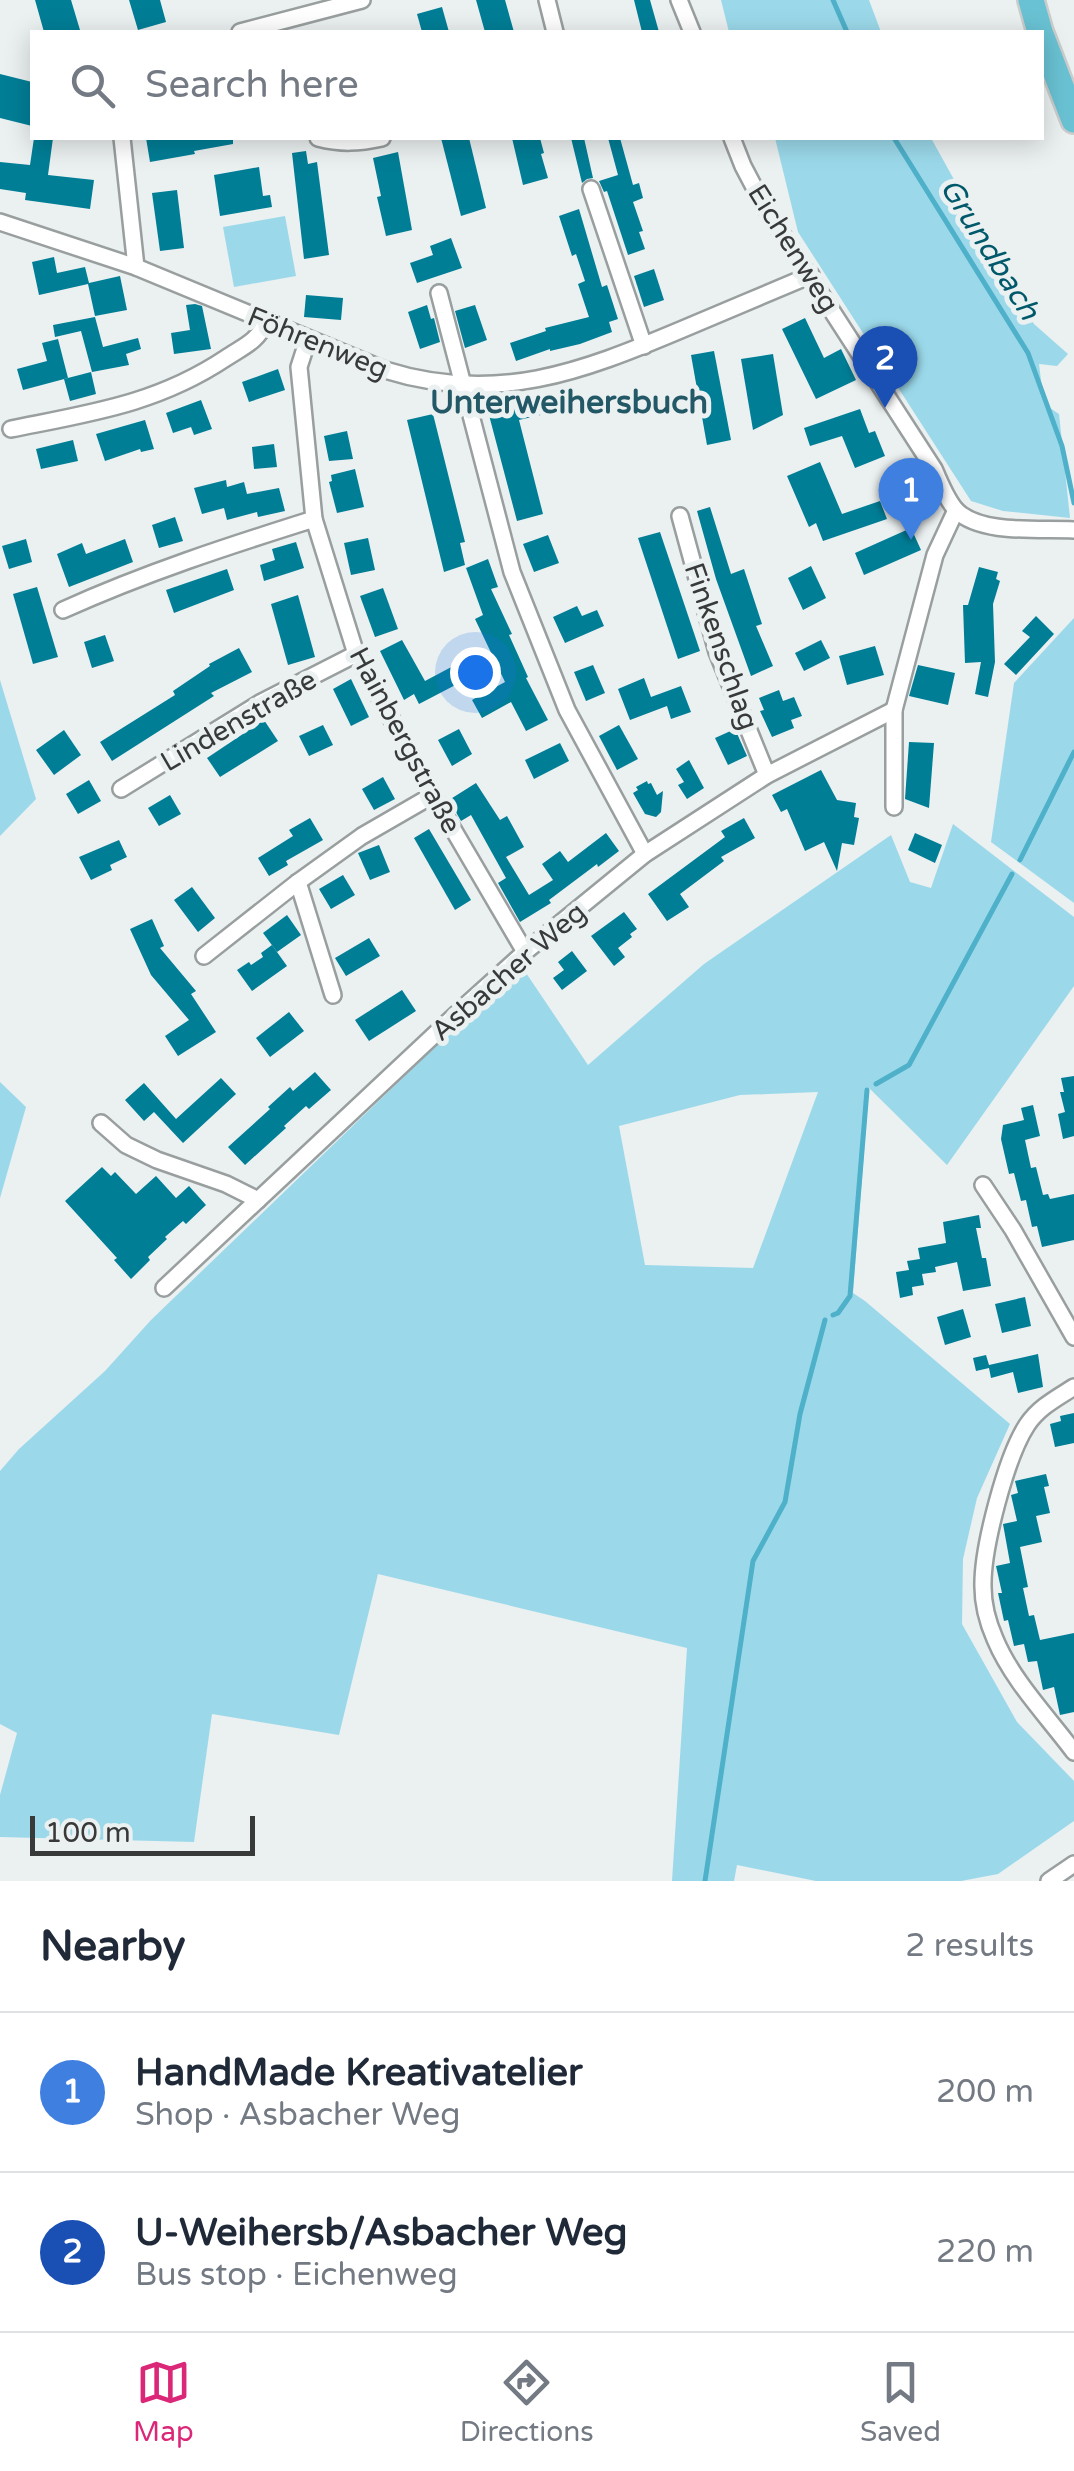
<!DOCTYPE html>
<meta charset="utf-8">
<style>
body{margin:0;font-family:"Varela Round",sans-serif;background:#f6f6f7;color:#1f2937}
.scale{position:absolute;left:30px;bottom:25px;width:225px;box-sizing:border-box;padding-left:10px;border:5px solid #383a3a;border-top:0;font-size:28px;line-height:35px;white-space:nowrap;color:#383a3a;-webkit-text-stroke:8px #ebf0f1;paint-order:stroke}
.you{position:absolute;left:475px;top:672px;width:35px;height:35px;margin:-25px;border:8px solid #fff;border-radius:50%;background:#1a73e8;box-shadow:0 0 0 15px #1a73e833}
.badge{display:grid;place-items:center;width:65px;height:65px;border-radius:50%;background:#db2777;color:#fff;font-size:32px;font-weight:700}
.pin{position:absolute;translate:-50% -82px;filter:drop-shadow(0 2px 5px #0008)}
.pin::after{content:'';position:absolute;top:52px;width:35px;height:30px;background:inherit;clip-path:polygon(0 0,100% 0,50% 100%)}
.list{margin:0;padding:0;list-style:none}
h2{display:flex;justify-content:space-between;align-items:center;height:130px;margin:0;padding:0 40px;font-size:42px}
h2 small{font-size:32px;font-weight:400;color:#747a83}
.list li{display:grid;grid-template-columns:65px 1fr auto;gap:30px;align-items:center;box-sizing:border-box;height:160px;padding:0 40px;border-top:2px solid #e0e1e3}
.list b{display:block;font-size:38px;white-space:nowrap}
.list p{margin:0;font-size:32px;white-space:nowrap;color:#747a83}
.list em{font-size:32px;font-style:normal;color:#747a83}
.icon{flex:none;width:55px;height:55px;fill:none;stroke:currentColor;stroke-width:2;stroke-linecap:round;stroke-linejoin:round}
.map{position:relative;flex:none;width:1074px;height:1881px;overflow:hidden}
.search{position:absolute;background:#fff;box-shadow:0 5px 25px #0003;left:30px;right:30px;top:30px;height:110px;display:flex;align-items:center;gap:25px;box-sizing:border-box;padding:0 35px;border-radius:0px;color:#747a83;font-size:38px}
.sheet{height:450px;background:#fff}
nav{display:flex;justify-content:space-around;align-items:center;box-sizing:border-box;height:140px;border-top:2px solid #e0e1e3;background:#fff;font-size:28px;color:#747a83}
nav a{display:grid;justify-items:center;gap:5px}
nav .on{color:#db2777}
.map>svg:first-child{display:block}
.green{fill:#9bd9ea;fill-rule:evenodd}
.lines{fill:none;stroke-linecap:round;stroke-linejoin:round}
.stream{stroke:#4eb0c9;stroke-width:5}
.building{fill:#007e96}
.minor-casing{stroke:#999e9f;stroke-width:20}
.primary-casing{stroke:#cbcccc;stroke-width:30}
.minor{stroke:#fff;stroke-width:15}
.primary{stroke:#69c2d3;stroke-width:25}
.labels{text-anchor:middle;stroke-width:10;stroke-linejoin:round;paint-order:stroke}
.street-label{font-size:28px;fill:#383a3a;stroke:#ebf0f1}
.water-label{font-size:30px;font-style:italic;fill:#00596a;stroke:#ebf0f1}
.quarter-label{font-size:32px;font-weight:bold;fill:#235866;stroke:#ebf0f1}
</style>
<div class="map">
<svg width="1074" height="1881" viewBox="0 0 1074 1881">
<rect width="100%" height="100%" fill="#ebf0f1"/>
<g class="green">
<path d="M721,0H869L881,32H729Z"/>
<path d="M775,138H931L1034,324L1068,354L1057,366L1039,364L1044,404L1059,414L1070,518L1003,511L971,501L798,232Z"/>
<path d="M285,216L296,276L234,287L223,227Z"/>
<path d="M1074,618V903L991,842L1014,683Z"/>
<path d="M0,680L36,799L0,836Z"/>
<path d="M953,824L1074,917V986L947,1165L869,1088L853,1293L865,1301L1010,1424L977,1498L963,1559L962,1624L1017,1722L1074,1781V1821L998,1874L961,1881H816L737,1865L734,1881H672L687,1648L378,1574L339,1735L212,1714L194,1842L0,1837V1795L17,1733L0,1724V1471L19,1449L105,1371L151,1320L468,1015L522,967L588,1065L704,964L891,835L910,882L931,888ZM818,1092L753,1268L645,1265L619,1126L740,1095Z"/>
<path d="M0,1082L26,1107L0,1198Z"/>
</g>
<g class="lines">
<g class="stream">
<path d="M833,0L847,32"/>
<path d="M894,138L1028,353L1062,446L1074,503"/>
<path d="M1020,860L1074,752"/>
<path d="M876,1084L909,1065L1012,874"/>
<path d="M833,1315L838,1313L850,1296L867,1090"/>
<path d="M705,1881L753,1561L785,1502L800,1414L825,1320"/>
</g>
</g>
<g class="building">
<path d="M35,0H71L80,30L70,32H44Z"/>
<path d="M129,0H160L166,22L138,30Z"/>
<path d="M476,0H505L514,32H485Z"/>
<path d="M634,0H650L659,32H642Z"/>
<path d="M442,7L449,32H422L417,14Z"/>
<path d="M0,74L32,82V126L0,118Z"/>
<path d="M34,138H53L48,175L94,180L90,209L25,200L26,193L0,189V162L30,165Z"/>
<path d="M146,138H233V144L194,151L195,154L150,162Z"/>
<path d="M441,138H469L486,208L461,216Z"/>
<path d="M512,138H540L544,153L541,154L548,178L523,185Z"/>
<path d="M571,138H584L593,178L587,179L582,183Z"/>
<path d="M608,138H620L633,185L639,183L643,198L633,202L643,231L639,232L645,249L628,255L607,191L604,192L599,181L618,175Z"/>
<path d="M306,151L308,164L317,162L329,255L304,259L292,153Z"/>
<path d="M398,152L412,230L386,236L377,197L381,196L373,158Z"/>
<path d="M259,167L263,196L270,195L272,207L220,216L214,175Z"/>
<path d="M177,190L184,248L160,251L152,193Z"/>
<path d="M579,209L602,287L607,285L618,319L609,322L612,332L580,344L550,351V349L516,361L510,343L546,331L545,328L589,317L578,284L585,281L576,254L572,256L559,216Z"/>
<path d="M451,238L462,268L417,283L410,263L433,255L430,246Z"/>
<path d="M54,257L57,273L85,267L89,283L120,276L127,310L95,316L88,284L39,295L32,262Z"/>
<path d="M654,269L664,300L644,307L634,276Z"/>
<path d="M306,295L343,298L341,320L304,317Z"/>
<path d="M195,304L202,306L211,349L174,354L171,333L190,330L186,305Z"/>
<path d="M427,305L431,319L434,318L440,342L420,349L408,312Z"/>
<path d="M475,305L487,340L465,348L455,311Z"/>
<path d="M95,317L103,347L138,338L141,349L126,354L129,365L92,372L81,331L55,337L53,325Z"/>
<path d="M805,318L824,358L841,349L856,380L816,399L782,329Z"/>
<path d="M58,339L68,378L23,390L17,369L47,361L42,343Z"/>
<path d="M714,351L731,440L707,445L691,355Z"/>
<path d="M773,354L783,415L753,430L741,359Z"/>
<path d="M278,369L285,390L249,402L242,382Z"/>
<path d="M91,372L96,394L70,401L64,379Z"/>
<path d="M516,393L519,405L561,398L562,410L519,420L543,514L517,521L485,400Z"/>
<path d="M201,400L212,429L194,435L191,427L173,433L166,413Z"/>
<path d="M860,409L869,433L875,431L885,456L855,468L842,436L810,446L804,428Z"/>
<path d="M433,414L465,542L460,543L465,565L444,572L407,420Z"/>
<path d="M145,420L154,449L141,452L140,449L105,461L96,434Z"/>
<path d="M347,431L353,459L329,461L324,436Z"/>
<path d="M73,440L78,461L41,469L36,449Z"/>
<path d="M274,444L277,467L254,469L252,447Z"/>
<path d="M820,462L842,514L880,501L887,519L823,541L816,523L809,527L787,476Z"/>
<path d="M355,469L364,507L337,513L329,482L332,481L331,475Z"/>
<path d="M226,480L227,487L244,482L247,494L279,488L285,511L258,517L257,512L227,520L224,508L202,514L194,488Z"/>
<path d="M710,507L731,574L744,569L762,624L756,626L773,666L751,676L716,579L697,511Z"/>
<path d="M175,517L183,541L159,548L152,525Z"/>
<path d="M911,528L921,550L864,575L855,553Z"/>
<path d="M660,532L700,651L678,659L638,538Z"/>
<path d="M548,535L559,563L534,572L523,544Z"/>
<path d="M368,538L375,570L351,575L344,543Z"/>
<path d="M26,539L32,562L9,569L2,546Z"/>
<path d="M125,539L133,562L69,587L57,554L82,543L86,554Z"/>
<path d="M296,542L304,568L264,581L260,565L275,560L272,549Z"/>
<path d="M488,559L498,587L491,589L512,634L509,635L528,677L526,678L548,720L526,731L511,702L482,718L472,700L505,682L475,619L483,615L466,568Z"/>
<path d="M811,566L826,598L803,610L788,578Z"/>
<path d="M979,567L998,572L996,579L1000,581L993,604L995,662L988,697L975,694L981,662L965,663L963,605H968Z"/>
<path d="M227,569L234,590L174,613L166,590Z"/>
<path d="M37,587L58,657L33,664L13,594Z"/>
<path d="M383,588L398,629L375,637L360,596Z"/>
<path d="M298,595L315,657L288,665L271,604Z"/>
<path d="M577,606L582,616L597,610L604,626L565,643L553,617Z"/>
<path d="M1036,616L1054,634L1016,675L1004,664L1030,637L1022,631Z"/>
<path d="M105,635L114,661L92,668L84,642Z"/>
<path d="M402,640L425,681L457,664L465,680L419,704L414,694L404,700L380,651Z"/>
<path d="M821,640L830,658L804,671L795,653Z"/>
<path d="M875,646L884,675L847,685L839,656Z"/>
<path d="M239,648L252,672L211,693L214,696L112,761L100,742L175,695L173,691L210,666L209,664Z"/>
<path d="M593,665L605,693L586,701L574,672Z"/>
<path d="M918,665L955,673L948,705L909,696Z"/>
<path d="M644,678L651,697L681,686L691,712L671,719L667,706L630,720L618,689Z"/>
<path d="M351,679L369,717L351,726L333,689Z"/>
<path d="M779,690L783,701L794,697L802,716L791,720L794,728L772,737L760,711L764,710L759,698Z"/>
<path d="M264,720L278,741L220,777L207,758Z"/>
<path d="M323,725L333,745L309,756L299,736Z"/>
<path d="M619,725L638,759L617,770L599,736Z"/>
<path d="M459,729L472,754L452,766L438,740Z"/>
<path d="M735,729L747,756L728,765L715,738Z"/>
<path d="M64,730L81,755L54,775L36,750Z"/>
<path d="M909,742L934,743L929,808L905,799Z"/>
<path d="M560,743L569,761L534,779L525,760Z"/>
<path d="M689,760L704,788L687,799L678,785L684,782L676,769Z"/>
<path d="M821,770L837,800L856,803L854,817L859,818L854,845L842,843L837,871L824,842L805,851L787,809L781,812L772,795Z"/>
<path d="M383,777L395,799L374,810L362,789Z"/>
<path d="M89,780L101,801L78,814L66,794Z"/>
<path d="M647,781L648,784L651,783L657,795L663,791L661,812L656,817L645,814L633,793L638,790L636,787Z"/>
<path d="M476,783L500,820L507,816L524,847L506,857L529,895L553,880L542,864L560,851L568,862L606,833L619,851L598,867L597,864L549,900L551,903L520,922L498,883L506,878L471,815L461,821L449,800Z"/>
<path d="M170,795L181,814L159,826L148,808Z"/>
<path d="M310,818L323,840L286,861L288,865L269,876L258,858L293,836L289,830Z"/>
<path d="M744,818L755,838L721,857L724,861L680,894L689,907L667,921L648,894L725,837L721,831Z"/>
<path d="M429,829L471,900L455,910L414,838Z"/>
<path d="M915,833L942,845L935,863L908,850Z"/>
<path d="M119,840L127,857L110,865L112,870L91,880L79,857Z"/>
<path d="M379,845L390,872L370,880L358,853Z"/>
<path d="M343,875L355,895L331,909L319,889Z"/>
<path d="M192,887L215,918L198,932L174,900Z"/>
<path d="M624,912L637,929L630,934L632,937L618,948L625,957L614,966L591,936Z"/>
<path d="M287,915L301,935L277,952L263,933Z"/>
<path d="M152,919L164,946L160,948L196,991L191,994L216,1032L178,1056L165,1036L189,1020L151,975L130,929Z"/>
<path d="M369,938L380,956L346,976L335,958Z"/>
<path d="M272,945L287,966L252,991L237,970L249,962L251,965L263,957L261,953Z"/>
<path d="M572,951L587,971L562,990L553,978L564,970L558,962Z"/>
<path d="M402,990L416,1011L369,1041L355,1020Z"/>
<path d="M289,1012L304,1031L270,1057L256,1038Z"/>
<path d="M315,1072L331,1090L309,1109L306,1106L284,1126L286,1128L245,1165L228,1147L270,1109L268,1107L290,1087L293,1091Z"/>
<path d="M1074,1076V1136L1063,1139L1058,1114L1065,1112L1060,1092H1064L1061,1078Z"/>
<path d="M221,1078L236,1094L183,1143L154,1112L144,1121L125,1100L144,1083L176,1119Z"/>
<path d="M1033,1105L1040,1136L1025,1140L1031,1168L1036,1167L1043,1195L1048,1194L1050,1199L1074,1194V1240L1042,1247L1037,1226L1032,1227L1026,1200L1021,1201L1014,1173L1009,1174L1001,1139L1003,1125L1024,1120L1021,1108Z"/>
<path d="M102,1167L111,1176L115,1172L136,1194L156,1176L176,1198L189,1186L206,1205L186,1224L183,1221L165,1237L167,1239L148,1257L150,1260L131,1279L114,1260L117,1258L65,1201Z"/>
<path d="M979,1215L981,1228H976L982,1258H986L991,1286L963,1291L957,1262L935,1267L936,1272L922,1274L924,1285L912,1287L913,1295L900,1298L896,1272L909,1270L907,1261L920,1259L918,1248L946,1243L943,1222Z"/>
<path d="M1025,1297L1031,1326L1002,1333L995,1304Z"/>
<path d="M963,1309L971,1337L945,1345L937,1317Z"/>
<path d="M1038,1354L1043,1387L1018,1393L1013,1372L991,1378L989,1368L976,1371L973,1358L986,1355L989,1365Z"/>
<path d="M1074,1413V1443L1055,1447L1050,1424L1061,1421L1060,1416Z"/>
<path d="M1046,1474L1049,1486L1044,1487L1050,1513L1036,1516L1042,1542L1020,1547L1028,1587L1023,1588L1029,1616L1034,1615L1040,1640L1074,1633V1712L1060,1715L1054,1687L1043,1690L1037,1661L1028,1662L1024,1644L1014,1646L1008,1620L1004,1621L998,1593H1002L996,1566L1010,1563L1003,1524L1017,1521L1011,1495L1018,1493L1015,1481Z"/>
</g>
<g class="lines">
<g class="minor-casing">
<g id="minor">
<path d="M547,0L555,32"/>
<path d="M679,0L692,32"/>
<path d="M240,32L362,0"/>
<path d="M122,138L136,267"/>
<path d="M318,138C341,144 359,143 382,138"/>
<path d="M732,138L743,166L764,206L934,469C940,482 947,501 957,511C982,535 1041,528 1074,530"/>
<path d="M591,189L644,346"/>
<path d="M0,222L136,267L385,370C496,405 581,372 683,329C726,311 768,293 811,275"/>
<path d="M439,293L512,572L567,710L645,854"/>
<path d="M308,339L299,367L314,519L356,654L433,795L525,952"/>
<path d="M11,429C90,413 157,404 226,358C244,346 257,342 266,322"/>
<path d="M680,516L717,652L767,775"/>
<path d="M63,610C145,573 228,546 314,519"/>
<path d="M121,789L260,703L356,654"/>
<path d="M894,807V710L935,555L956,510"/>
<path d="M298,882L333,995"/>
<path d="M204,956L298,882L362,836L433,795"/>
<path d="M101,1123L126,1145L157,1160L226,1184L258,1200"/>
<path d="M983,1185L1013,1230L1074,1337"/>
<path d="M164,1288L465,1006L525,952L645,854L767,775L894,710"/>
<path d="M1074,1387C1057,1398 1039,1407 1027,1425C1006,1457 982,1549 983,1587C983,1604 988,1623 995,1639C1012,1680 1047,1716 1074,1752"/>
<path d="M1049,1881L1074,1864"/>
</g>
</g>
<g class="primary-casing">
<g id="primary">
<path d="M1031,0L1040,32"/>
<path d="M1042,37L1074,120"/>
</g>
</g>
<use href="#minor" class="minor"/>
<use href="#primary" class="primary"/>
</g>
<g class="labels">
<g class="street-label">
<text transform="translate(794 248) rotate(58)" y="10">Eichenweg</text>
<text transform="translate(318 342) rotate(22)" y="10">Föhrenweg</text>
<text transform="translate(722 646) rotate(71)" y="10">Finkenschlag</text>
<text transform="translate(238 720) rotate(-30)" y="10">Lindenstraße</text>
<text transform="translate(406 740) rotate(62)" y="10">Hainbergstraße</text>
<text transform="translate(508 971) rotate(-41)" y="10">Asbacher Weg</text>
</g>
<g class="water-label">
<text transform="translate(990 249) rotate(58)" y="10">Grundbach</text>
</g>
<g class="quarter-label">
<text x="569" y="413">Unterweihersbuch</text>
</g>
</g>
</svg>
<div class="scale">100 m</div>
<div class="you"></div>
<div class="pin badge" style="left:911px;top:540px;background:#3f7fe0">1</div>
<div class="pin badge" style="left:885px;top:408px;background:#1a4fb4">2</div>
<div class="search"><svg class="icon" aria-label="search" viewBox="0 0 24 24"><circle cx="10" cy="10" r="6"/><path d="M15 15l6 6"/></svg>Search here</div>
</div>
<section class="sheet">
<h2>Nearby<small>2 results</small></h2>
<ul class="list">
<li><span class="badge" style="background:#3f7fe0">1</span><div><b>HandMade Kreativatelier</b><p>Shop · Asbacher Weg</p></div><em>200 m</em></li>
<li><span class="badge" style="background:#1a4fb4">2</span><div><b>U-Weihersb/Asbacher Weg</b><p>Bus stop · Eichenweg</p></div><em>220 m</em></li>
</ul>
</section>
<nav>
<a class="on"><svg class="icon" aria-label="map" viewBox="0 0 24 24"><path d="M3 6l6-2 6 2 6-2v14l-6 2-6-2-6 2zM9 4v14M15 6v14"/></svg>Map</a>
<a><svg class="icon" aria-label="directions" viewBox="0 0 24 24"><path d="M12 3l9 9-9 9-9-9zM9 14v-3h6M13 9l2 2-2 2"/></svg>Directions</a>
<a><svg class="icon" aria-label="saved" viewBox="0 0 24 24"><path d="M7 4h10v16l-5-4-5 4z"/></svg>Saved</a>
</nav>
